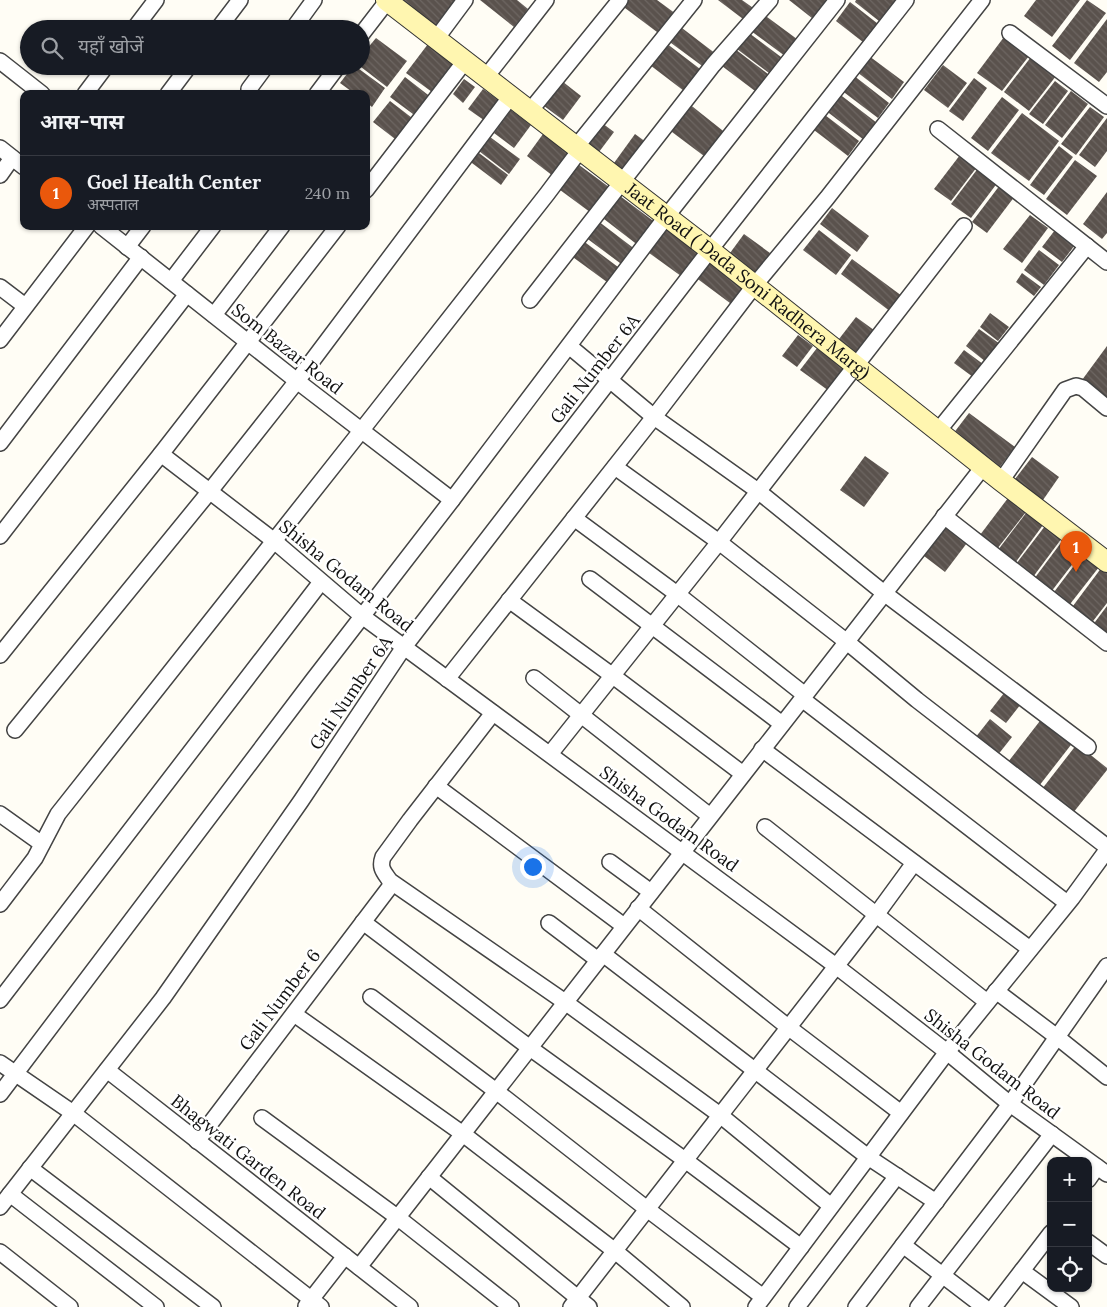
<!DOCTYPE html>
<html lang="hi">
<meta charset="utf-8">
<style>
body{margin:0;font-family:Lora,"Noto Sans Devanagari",serif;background:#20242c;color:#f1f3f6}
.controls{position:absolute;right:15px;bottom:15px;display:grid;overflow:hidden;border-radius:10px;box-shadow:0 1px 4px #0004}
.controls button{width:45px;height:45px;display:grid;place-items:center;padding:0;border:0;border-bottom:1px solid #363941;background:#171b24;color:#f1f3f6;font:25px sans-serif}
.you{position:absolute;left:532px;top:866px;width:18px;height:18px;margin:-12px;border:4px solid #fff;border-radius:50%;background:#1a73e8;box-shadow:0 0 0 8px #1a73e833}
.badge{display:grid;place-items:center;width:32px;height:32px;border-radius:50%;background:#ea580c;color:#fff;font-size:16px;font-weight:700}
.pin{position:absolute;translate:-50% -41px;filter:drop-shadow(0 1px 2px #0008)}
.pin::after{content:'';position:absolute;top:26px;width:18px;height:15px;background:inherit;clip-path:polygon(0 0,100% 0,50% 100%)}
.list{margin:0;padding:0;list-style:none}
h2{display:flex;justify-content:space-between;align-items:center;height:65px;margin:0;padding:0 20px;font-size:21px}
h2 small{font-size:16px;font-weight:400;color:#9ea1a6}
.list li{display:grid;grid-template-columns:32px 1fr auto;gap:15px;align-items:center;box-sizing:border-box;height:75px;padding:0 20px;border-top:1px solid #363941}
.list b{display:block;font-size:19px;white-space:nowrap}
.list p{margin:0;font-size:16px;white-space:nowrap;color:#9ea1a6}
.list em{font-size:16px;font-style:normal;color:#9ea1a6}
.icon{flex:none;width:28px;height:28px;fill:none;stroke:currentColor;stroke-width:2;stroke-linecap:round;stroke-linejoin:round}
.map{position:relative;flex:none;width:1107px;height:1307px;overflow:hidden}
.search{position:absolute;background:#171b24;box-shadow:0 1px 4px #0004;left:20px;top:20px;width:350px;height:55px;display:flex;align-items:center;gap:12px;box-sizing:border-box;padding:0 18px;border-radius:28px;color:#9ea1a6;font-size:19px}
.panel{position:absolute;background:#171b24;box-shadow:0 1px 4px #0004;left:20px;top:90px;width:350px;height:140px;border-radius:10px}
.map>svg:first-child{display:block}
.building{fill:url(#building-back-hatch)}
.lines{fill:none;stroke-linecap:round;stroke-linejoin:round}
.street-casing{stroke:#444;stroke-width:18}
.secondary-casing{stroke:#333;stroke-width:22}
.street{stroke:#fff;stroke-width:15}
.secondary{stroke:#fff6b0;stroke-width:20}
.labels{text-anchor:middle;stroke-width:5;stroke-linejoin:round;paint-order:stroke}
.street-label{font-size:18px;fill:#111;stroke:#fff}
</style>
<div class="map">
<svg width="1107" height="1307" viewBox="0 0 1107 1307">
<defs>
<pattern id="building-back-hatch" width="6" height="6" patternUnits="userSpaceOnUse" patternTransform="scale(1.25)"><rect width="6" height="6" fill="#5a524d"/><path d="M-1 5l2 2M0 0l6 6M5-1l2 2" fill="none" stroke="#6d6662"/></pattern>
</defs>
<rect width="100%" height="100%" fill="#fffdf5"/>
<g class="building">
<path d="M402,0H456L439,29Z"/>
<path d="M480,0H517L528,9L514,27Z"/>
<path d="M624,0H657L676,14L661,35L621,5Z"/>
<path d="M718,0H742L756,10L747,22Z"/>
<path d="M789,0H834L817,22Z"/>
<path d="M856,0H895L900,4L884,25L855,2Z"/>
<path d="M1036,0H1080L1052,37L1024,16Z"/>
<path d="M1087,0L1106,13L1070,60L1052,46Z"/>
<path d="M850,2L882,27L868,46L836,21Z"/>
<path d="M763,14L801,42L789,59L751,31Z"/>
<path d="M1107,19V72L1099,82L1074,63Z"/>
<path d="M678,25L716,54L705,68L667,40Z"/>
<path d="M749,33L785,60L773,76L737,49Z"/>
<path d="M1004,37L1029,56L1002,91L977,73Z"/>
<path d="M376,38L407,61L387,87L361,67V56Z"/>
<path d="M662,40L704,72L688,94L646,62Z"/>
<path d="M428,44L454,64L432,92L406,73Z"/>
<path d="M731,46L772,77L759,94L718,63Z"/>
<path d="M869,56L904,82L892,99L857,72Z"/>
<path d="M1031,57L1056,76L1029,111L1004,92Z"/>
<path d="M943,65L967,83L948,108L924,90Z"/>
<path d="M353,66H355L385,88L372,107L366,102V94H355L340,83Z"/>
<path d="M853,75L889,103L878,118L841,90Z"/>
<path d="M405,77L432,98L417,117L390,97Z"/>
<path d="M558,78L581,96L563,120L540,103Z"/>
<path d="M974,78L987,88L963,121L949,111Z"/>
<path d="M464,79L475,87L463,103L453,94Z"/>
<path d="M1055,81L1068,91L1043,124L1029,114Z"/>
<path d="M483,89L503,103L488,123L468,109Z"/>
<path d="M1071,91L1088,104L1062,138L1045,125Z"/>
<path d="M838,93L877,123L864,140L825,110Z"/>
<path d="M1002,97L1019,110L988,151L971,138Z"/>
<path d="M390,101L416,121L399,142L373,122Z"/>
<path d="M688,103L727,134L708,159L668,129Z"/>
<path d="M1090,107L1104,117L1076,155L1061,144Z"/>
<path d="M511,110L531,125L514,148L494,133Z"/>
<path d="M821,112L859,141L848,156L810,127Z"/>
<path d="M1022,113L1059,141L1029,181L991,153Z"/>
<path d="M1107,118V151L1095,167L1079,155Z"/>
<path d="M602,123L614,132L599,152L587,143Z"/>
<path d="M486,134L520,159L509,174L475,148Z"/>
<path d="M543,134L570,154L553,176L527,156Z"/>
<path d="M635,134L650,145L629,174L614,163Z"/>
<path d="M1059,146L1073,157L1044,195L1030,185Z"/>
<path d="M475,150L508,175L501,185L468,160Z"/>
<path d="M960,155L977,167L951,201L934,189Z"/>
<path d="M1075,160L1097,176L1067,215L1046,199Z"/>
<path d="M575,162L613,190L594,215L556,187Z"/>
<path d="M979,167L998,182L971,218L951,204Z"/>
<path d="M1000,185L1015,196L987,233L972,222Z"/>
<path d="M1107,192V233L1102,239L1083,224Z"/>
<path d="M620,196L656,223L639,246L604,219Z"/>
<path d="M832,208L869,236L857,252L820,224Z"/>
<path d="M1030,215L1048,228L1022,263L1003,249Z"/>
<path d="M598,221L636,250L624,266L585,237Z"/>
<path d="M663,225L699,252L681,276L645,250Z"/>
<path d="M819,230L851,255L836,275L803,250Z"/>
<path d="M1055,230L1075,245L1062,262L1042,247Z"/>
<path d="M744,234L770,253L756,273L730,253Z"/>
<path d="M582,240L622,270L611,285L570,255Z"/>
<path d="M1039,250L1059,265L1044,285L1024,270Z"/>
<path d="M852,259L902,296L891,312L841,274Z"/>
<path d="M708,260L747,289L734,306L695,277Z"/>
<path d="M1022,273L1041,287L1034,296L1016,282Z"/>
<path d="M990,313L1009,327L998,341L980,327Z"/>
<path d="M856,317L878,333L860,356L839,339Z"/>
<path d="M979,329L1000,344L986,362L966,346Z"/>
<path d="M798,335L813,346L797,367L782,356Z"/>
<path d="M1107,346V396L1106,398L1082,380Z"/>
<path d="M817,348L846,369L829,391L800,370Z"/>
<path d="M964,350L983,364L973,377L954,363Z"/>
<path d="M969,413L1015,447L999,468L953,434Z"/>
<path d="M865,456L889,473L864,507L840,490Z"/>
<path d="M1032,457L1059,477L1043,500L1015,479Z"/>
<path d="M1008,498L1026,512L997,549L980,535Z"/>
<path d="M1026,513L1043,525L1015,563L998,550Z"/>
<path d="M949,523L970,539L945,572L924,556Z"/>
<path d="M1045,526L1062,538L1033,577L1016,564Z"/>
<path d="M1063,540L1081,553L1051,592L1034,579Z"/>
<path d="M1082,555L1099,567L1067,608L1051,596Z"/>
<path d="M1102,567L1107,571V603L1090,625L1070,610Z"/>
<path d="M1107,606V638L1092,626Z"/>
<path d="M1008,688L1024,700L1006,723L990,711Z"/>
<path d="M1043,717L1074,741L1039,786L1008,762Z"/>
<path d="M990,719L1012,737L997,756L975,738Z"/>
<path d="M1077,744L1107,768V770L1073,813L1042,789Z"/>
</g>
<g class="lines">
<g class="street-casing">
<g id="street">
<path d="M134,29L156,0"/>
<path d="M218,29L240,0"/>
<path d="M293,29L314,0"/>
<path d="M1010,33L1107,106"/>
<path d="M361,35L388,0"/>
<path d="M436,39L465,0"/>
<path d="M0,61L42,94"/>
<path d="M486,77L546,0"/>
<path d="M249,89L266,66"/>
<path d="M85,94L106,66"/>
<path d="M168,94L189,66"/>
<path d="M317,94L338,66"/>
<path d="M530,111L620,0"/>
<path d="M938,129L1107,262"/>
<path d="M576,147L694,0"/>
<path d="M0,148L24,167"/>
<path d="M0,175L12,158"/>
<path d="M366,190L465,61"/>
<path d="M101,226L297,381L452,500"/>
<path d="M127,247L143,226"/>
<path d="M171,281L213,226"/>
<path d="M0,287L25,306"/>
<path d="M530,300L713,65L770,0"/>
<path d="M214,315L282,226"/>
<path d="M0,340L87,226"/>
<path d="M569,346L654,417L758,491L884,593L1088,747"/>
<path d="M938,431L1087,246"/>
<path d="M0,443L141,257"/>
<path d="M161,454L273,540L362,616L836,966L947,1052L1010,1104L1107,1174"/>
<path d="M615,467L719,542L847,642L917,700L1107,847"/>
<path d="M1001,481L1065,390L1076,386L1083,388L1107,408"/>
<path d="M944,516L1107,643"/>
<path d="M574,518L677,594L805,695"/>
<path d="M0,536L187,294"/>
<path d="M590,579L782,724"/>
<path d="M509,600L613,676L743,774"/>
<path d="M0,655L161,454L338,226"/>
<path d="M534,678L710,816"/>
<path d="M447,679L654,417L754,286L827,198L982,0"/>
<path d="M802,699L1067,903"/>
<path d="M493,713L410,820L383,857C379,868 384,872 390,881L565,1002L720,1115L831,1206"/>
<path d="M15,730L210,491L297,381L511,96"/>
<path d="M762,749L1030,949"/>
<path d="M550,754L719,542L964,226"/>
<path d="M436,786L624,926"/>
<path d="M0,814L42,844"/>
<path d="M765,827L987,1002"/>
<path d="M610,862L651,892"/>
<path d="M0,904L35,858L58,814L361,431L547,194L580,150"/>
<path d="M638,908L788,1027L901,1113"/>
<path d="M363,922L530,1048L685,1160L801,1247"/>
<path d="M549,923L598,960"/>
<path d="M603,954L868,1157L936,1202"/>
<path d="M996,991L1057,1037L1107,1077"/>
<path d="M371,997L496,1091L647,1209L763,1297"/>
<path d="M0,1000L321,582"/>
<path d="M294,1014L463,1134L615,1251L682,1307"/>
<path d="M0,1063L73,1113L321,1307"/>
<path d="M107,1070L410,1307"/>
<path d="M0,1094L313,680L452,500L666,217L837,0"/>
<path d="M262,1118L397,1217L511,1307"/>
<path d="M197,1141L389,888L391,883L390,881"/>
<path d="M30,1168L213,1307"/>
<path d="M429,1177L589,1307"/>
<path d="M1088,1180L1097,1167"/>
<path d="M10,1194L156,1307"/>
<path d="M0,1207L163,998L301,801L404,647L710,250L906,0"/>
<path d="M1088,1242L1107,1256"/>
<path d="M903,1245L984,1307"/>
<path d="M0,1252L70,1307"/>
<path d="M359,1267L983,467"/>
<path d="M1022,1271L1071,1307"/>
<path d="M306,1306L345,1256"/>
<path d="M571,1307L876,915L914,863"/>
<path d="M756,1307L947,1052L1072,898L1107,850"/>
<path d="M797,1307L897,1176"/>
<path d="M856,1307L1010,1104L1107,966"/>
<path d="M918,1307L1052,1134"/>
<path d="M994,1307L1051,1233"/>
</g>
</g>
<g class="secondary-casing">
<g id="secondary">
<path id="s1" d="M386,0L710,250L1001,481L1107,562"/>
</g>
</g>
<use href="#street" class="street"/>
<use href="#secondary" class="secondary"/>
</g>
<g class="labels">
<g class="street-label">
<text dy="6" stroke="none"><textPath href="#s1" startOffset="458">Jaat Road ( Dada Soni Radhera Marg)</textPath></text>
<text transform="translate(287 349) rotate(38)" y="6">Som Bazar Road</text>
<text transform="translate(595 369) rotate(-52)" y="6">Gali Number 6A</text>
<text transform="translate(346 576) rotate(39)" y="6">Shisha Godam Road</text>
<text transform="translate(351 693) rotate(-56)" y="6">Gali Number 6A</text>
<text transform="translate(669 819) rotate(36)" y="6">Shisha Godam Road</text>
<text transform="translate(280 1000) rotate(-53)" y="6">Gali Number 6</text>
<text transform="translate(992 1064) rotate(38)" y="6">Shisha Godam Road</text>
<text transform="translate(248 1157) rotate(38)" y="6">Bhagwati Garden Road</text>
</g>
</g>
</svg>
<div class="controls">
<button>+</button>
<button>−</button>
<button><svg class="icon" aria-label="locate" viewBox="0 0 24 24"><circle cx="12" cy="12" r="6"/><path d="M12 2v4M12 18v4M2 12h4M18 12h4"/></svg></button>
</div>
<div class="you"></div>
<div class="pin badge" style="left:1076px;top:572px">1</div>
<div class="search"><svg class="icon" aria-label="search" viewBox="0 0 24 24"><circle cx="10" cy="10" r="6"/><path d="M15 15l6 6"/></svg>यहाँ खोजें</div>
<section class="panel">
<h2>आस-पास<small></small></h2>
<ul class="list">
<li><span class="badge">1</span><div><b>Goel Health Center</b><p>अस्पताल</p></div><em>240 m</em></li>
</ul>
</section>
</div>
